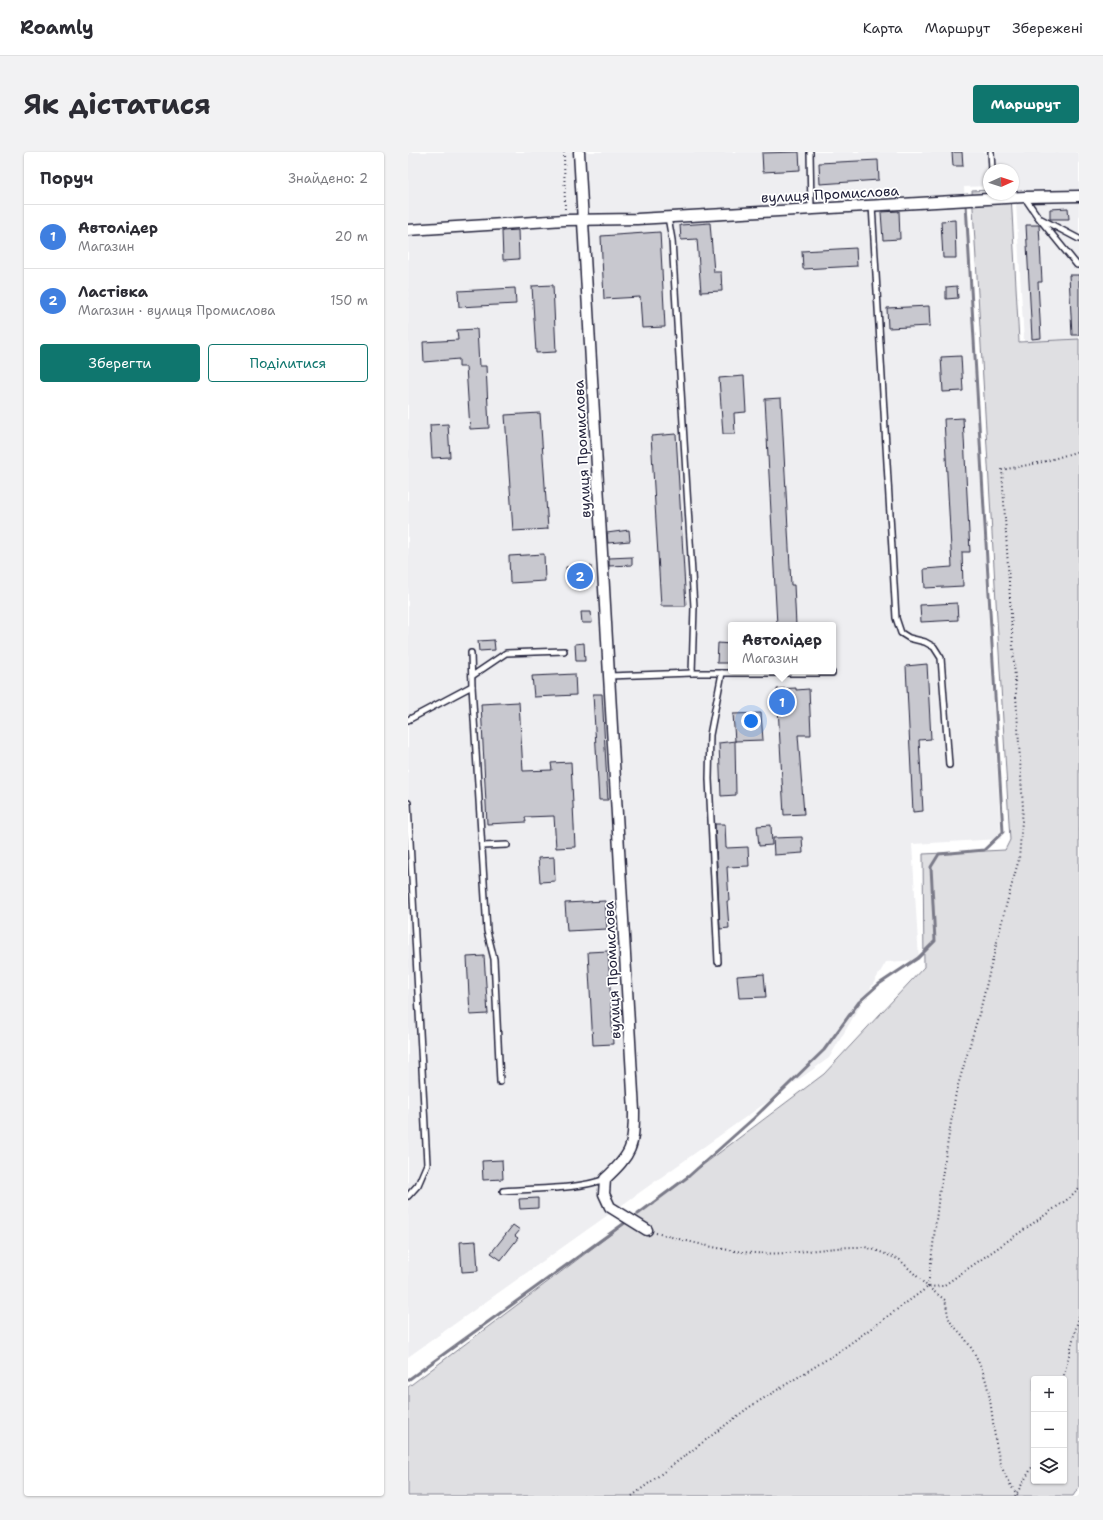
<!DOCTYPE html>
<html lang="uk">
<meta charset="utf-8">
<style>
body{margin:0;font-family:"Shantell Sans",sans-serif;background:#f2f2f3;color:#2b2b33}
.controls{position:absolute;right:12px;bottom:12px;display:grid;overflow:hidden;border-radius:4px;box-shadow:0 1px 3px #0004}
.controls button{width:36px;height:36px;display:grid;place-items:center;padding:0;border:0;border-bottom:1px solid #e1e1e2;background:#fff;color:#2b2b33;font:20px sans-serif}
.compass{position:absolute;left:575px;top:12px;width:36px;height:36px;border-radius:50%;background:#fff;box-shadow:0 1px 3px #0004;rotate:87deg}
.you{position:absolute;left:343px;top:569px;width:14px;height:14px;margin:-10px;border:3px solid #fff;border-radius:50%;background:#1a73e8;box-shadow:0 0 0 6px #1a73e833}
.badge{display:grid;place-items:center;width:26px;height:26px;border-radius:50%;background:#0f766e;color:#fff;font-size:13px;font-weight:700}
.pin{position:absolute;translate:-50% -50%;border:2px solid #fff;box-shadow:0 1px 4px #0006}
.popup{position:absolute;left:320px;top:470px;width:108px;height:52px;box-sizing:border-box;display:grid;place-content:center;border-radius:4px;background:#fff;filter:drop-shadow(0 1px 3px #0005);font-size:13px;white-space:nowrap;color:#7c7c81}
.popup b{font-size:15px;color:#2b2b33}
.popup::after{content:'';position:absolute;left:50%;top:100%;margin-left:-8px;border:8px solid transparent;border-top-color:#fff}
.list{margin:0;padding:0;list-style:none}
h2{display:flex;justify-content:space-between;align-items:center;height:52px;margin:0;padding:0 16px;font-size:17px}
h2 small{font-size:13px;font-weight:400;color:#7c7c81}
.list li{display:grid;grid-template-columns:26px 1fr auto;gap:12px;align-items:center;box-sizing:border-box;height:64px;padding:0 16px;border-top:1px solid #e1e1e2}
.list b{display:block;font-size:15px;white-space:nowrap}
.list p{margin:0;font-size:13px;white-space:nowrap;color:#7c7c81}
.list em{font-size:13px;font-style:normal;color:#7c7c81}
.actions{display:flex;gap:8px;padding:12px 16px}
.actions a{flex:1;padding:9px 0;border:1px solid #0f766e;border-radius:4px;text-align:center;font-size:14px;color:#0f766e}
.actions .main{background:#0f766e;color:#fff}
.icon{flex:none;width:22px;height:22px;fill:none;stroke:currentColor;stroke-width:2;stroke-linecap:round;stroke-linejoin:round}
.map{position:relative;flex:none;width:671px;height:1344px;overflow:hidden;border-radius:4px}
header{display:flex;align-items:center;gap:24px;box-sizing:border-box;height:56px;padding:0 20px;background:#fff;border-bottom:1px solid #e1e1e2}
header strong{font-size:19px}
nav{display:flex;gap:22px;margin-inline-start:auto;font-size:14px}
.intro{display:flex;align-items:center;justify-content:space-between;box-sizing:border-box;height:96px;padding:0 24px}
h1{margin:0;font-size:28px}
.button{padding:10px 18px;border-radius:4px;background:#0f766e;color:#fff;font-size:14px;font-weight:700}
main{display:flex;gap:24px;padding:0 24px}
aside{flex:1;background:#fff;border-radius:4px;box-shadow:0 1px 3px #0004}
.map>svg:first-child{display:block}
.built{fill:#eeeef1;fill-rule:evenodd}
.green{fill:#dfdfe2;stroke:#80808e;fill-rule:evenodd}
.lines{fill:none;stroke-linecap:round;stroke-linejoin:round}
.stream{stroke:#7a7a88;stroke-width:3}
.building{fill:#c8c8cf;stroke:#22223b}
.lane-casing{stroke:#22223b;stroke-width:8}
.street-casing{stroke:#22223b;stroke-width:13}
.path{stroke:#22223b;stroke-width:2;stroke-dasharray:1 3;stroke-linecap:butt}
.lane{stroke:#fff;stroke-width:5}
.street{stroke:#fff;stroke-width:10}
.labels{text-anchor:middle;stroke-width:3.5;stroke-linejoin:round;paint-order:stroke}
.street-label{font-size:14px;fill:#22223b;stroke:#fff}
</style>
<header>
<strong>Roamly</strong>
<nav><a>Карта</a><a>Маршрут</a><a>Збережені</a></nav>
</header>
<div class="intro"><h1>Як дістатися</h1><a class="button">Маршрут</a></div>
<main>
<aside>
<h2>Поруч<small>Знайдено: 2</small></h2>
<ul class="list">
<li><span class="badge" style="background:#3f7fe0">1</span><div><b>Автолідер</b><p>Магазин</p></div><em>20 m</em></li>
<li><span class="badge" style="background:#3f7fe0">2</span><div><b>Ластівка</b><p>Магазин · вулиця Промислова</p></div><em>150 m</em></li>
</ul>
<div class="actions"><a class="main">Зберегти</a><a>Поділитися</a></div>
</aside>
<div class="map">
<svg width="671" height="1344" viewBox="0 0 671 1344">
<rect width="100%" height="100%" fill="#fff"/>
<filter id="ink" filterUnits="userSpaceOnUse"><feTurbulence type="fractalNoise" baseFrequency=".025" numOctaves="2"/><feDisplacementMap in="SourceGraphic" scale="8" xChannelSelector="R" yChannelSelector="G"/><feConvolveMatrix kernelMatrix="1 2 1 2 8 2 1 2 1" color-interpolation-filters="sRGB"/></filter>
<g filter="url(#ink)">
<path class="built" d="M0,0H671V187L616,190L607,33H605V18H581V34L556,35L593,687L504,692L511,808L478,810L421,906L0,1205ZM323,473H425V519H323Z"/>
<path class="green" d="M581,38V42H603L611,190L671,187V1335L665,1344H0V1235L416,922L516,815L515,702L597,698L602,688L564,39ZM626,1227H656V1329H626Z"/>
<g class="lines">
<g class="stream">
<path d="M230,1062L281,1024L346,966L416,898L451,850L471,832L510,806L527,789L523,715L531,702L576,698L595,680L558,52"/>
<path d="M0,1228L218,1070"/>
</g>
</g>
<g class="building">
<path d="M391,0L392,18L355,20L354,1Z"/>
<path d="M544,0H554L555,14H545Z"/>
<path d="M470,8L471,28L412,32L411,11Z"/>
<path d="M660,56L661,67H642V57Z"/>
<path d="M491,59L492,87L475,88L473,60Z"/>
<path d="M547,68L548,106H535L533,69Z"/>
<path d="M302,71L306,120H313L314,139L293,140L289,87L273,88L272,73Z"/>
<path d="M618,73H631L634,130H630L633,186L624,187Z"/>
<path d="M110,78L111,107L95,108L94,79Z"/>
<path d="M252,80L257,175L234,176L232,145L196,147L193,84Z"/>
<path d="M448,96L449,114L395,117L394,99Z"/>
<path d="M661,123H671V183H664Z"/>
<path d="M145,133L148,200L128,201L124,134Z"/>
<path d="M549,134L550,146L538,147V135Z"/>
<path d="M107,136L108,152L51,155L50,139Z"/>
<path d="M521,154L522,174L480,176L479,156Z"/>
<path d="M69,177L71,214H78L81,276L62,277L58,215H51V207L16,210L15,190L50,188L49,178Z"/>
<path d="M553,204L555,239L535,240L533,205Z"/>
<path d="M336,224L338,260L326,261L327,282H315L311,226Z"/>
<path d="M373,246L383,433H386L388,473H369L357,247Z"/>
<path d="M132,261L140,377L105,379L97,263Z"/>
<path d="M555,266L562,400H554L555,434L517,436L516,417L544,415L536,267Z"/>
<path d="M40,272L42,305L24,306L22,273Z"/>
<path d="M268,282L278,454H253L243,284Z"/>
<path d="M221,378L222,389L200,391L199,381Z"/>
<path d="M136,402L137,429L102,431L101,404Z"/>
<path d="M224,405V413L201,414V406Z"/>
<path d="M183,414V429L159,431L158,415Z"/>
<path d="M549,451L550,468L513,470L512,453Z"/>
<path d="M173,460H183L184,471H174Z"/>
<path d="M86,488L87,498L71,499L70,489Z"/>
<path d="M176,491L177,509H168L167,492Z"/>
<path d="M310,491L323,492V511H309Z"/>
<path d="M519,512L523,587L511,588L515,659L505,660L498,514Z"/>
<path d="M167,522L168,543L126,545L124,524Z"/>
<path d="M388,536V538L401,537L403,583H390L396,662L376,663L369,537Z"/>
<path d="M185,542H194L200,648H191Z"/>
<path d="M111,550L115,619L144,618L143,611L163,610L167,695L148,696L146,664L117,665L118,670L79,672L73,552Z"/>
<path d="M353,561L355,588L327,589L325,562Z"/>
<path d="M327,589L328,643L313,644L311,591Z"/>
<path d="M307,672H317L318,696L340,695L341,714L319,715L321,749H319L321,776L312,777Z"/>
<path d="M363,673L364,693L351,694L349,674Z"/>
<path d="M394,685L395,701L366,703L365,686Z"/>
<path d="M146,705L147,729L132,730L130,706Z"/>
<path d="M197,749L199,777L159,779L157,751Z"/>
<path d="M200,799L205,892L185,893L180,800Z"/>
<path d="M76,804L80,862L62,863L59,805Z"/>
<path d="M356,822L358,845L331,846L329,824Z"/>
<path d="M94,1008L95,1027L75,1028L74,1009Z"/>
<path d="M130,1046V1056L112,1057L111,1047Z"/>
<path d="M105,1073L112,1078L107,1084L110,1086L93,1108L83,1101Z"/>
<path d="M68,1089L70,1119L54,1120L52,1090Z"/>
</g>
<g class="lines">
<g class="lane-casing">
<g id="lane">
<path d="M402,0L403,57"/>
<path d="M583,0L584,18"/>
<path d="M617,46L630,65L669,113H671"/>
<path d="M464,53L488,466L493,481L501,486L517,490L526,495L533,506L541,613"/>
<path d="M260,65L264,88L286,455L284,521"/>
<path d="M633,67L671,87"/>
<path d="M63,501L64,534"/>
<path d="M64,524L98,501L156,499"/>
<path d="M201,524L284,521H424"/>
<path d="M0,568L64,534L79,779L86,807L92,930"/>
<path d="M0,651L19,1012L10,1033L0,1044"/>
<path d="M74,694L99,693"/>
<path d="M310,810L301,627L302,583L314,521"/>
<path d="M95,1039C126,1036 169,1038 197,1027"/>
</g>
</g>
<g class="street-casing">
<g id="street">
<path d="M171,0L226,959C226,995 224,1002 197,1027L196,1042L202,1055L239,1078"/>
<path d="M0,78L157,68L229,67L617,45L671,44"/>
</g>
</g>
<g class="path">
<path d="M156,0L157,59"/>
<path d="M248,1081C280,1089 313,1099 347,1101C384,1104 420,1094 457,1095L470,1099L492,1108L520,1135L537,1148C539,1154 539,1163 542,1169C545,1174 550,1178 554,1183C563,1194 570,1207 575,1220C590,1261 580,1311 611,1344"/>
<path d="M520,1135L531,1043L548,940L573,855L596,761L611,707L615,656L594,318L635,310L671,299"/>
<path d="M655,1227L671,1164"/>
<path d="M224,1344L340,1256L429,1201L520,1135L535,1134L660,1047L671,1036"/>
<path d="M607,1344L626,1312"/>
</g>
<use href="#lane" class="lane"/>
<use href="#street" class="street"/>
</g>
</g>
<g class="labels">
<g class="street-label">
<text transform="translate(422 42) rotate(-3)" y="5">вулиця Промислова</text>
<text transform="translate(174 297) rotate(-93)" y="5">вулиця Промислова</text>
<text transform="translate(204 818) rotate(-93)" y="5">вулиця Промислова</text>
</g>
</g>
</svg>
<div class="controls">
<button>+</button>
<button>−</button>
<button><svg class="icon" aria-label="layers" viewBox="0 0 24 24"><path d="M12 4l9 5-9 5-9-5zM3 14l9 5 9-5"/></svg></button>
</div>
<svg class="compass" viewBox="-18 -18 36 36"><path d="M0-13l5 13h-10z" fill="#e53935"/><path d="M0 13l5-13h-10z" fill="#7c7c81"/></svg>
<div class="you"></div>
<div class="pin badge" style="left:374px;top:550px;background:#3f7fe0">1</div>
<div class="popup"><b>Автолідер</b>Магазин</div>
<div class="pin badge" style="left:172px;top:424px;background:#3f7fe0">2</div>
</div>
</main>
